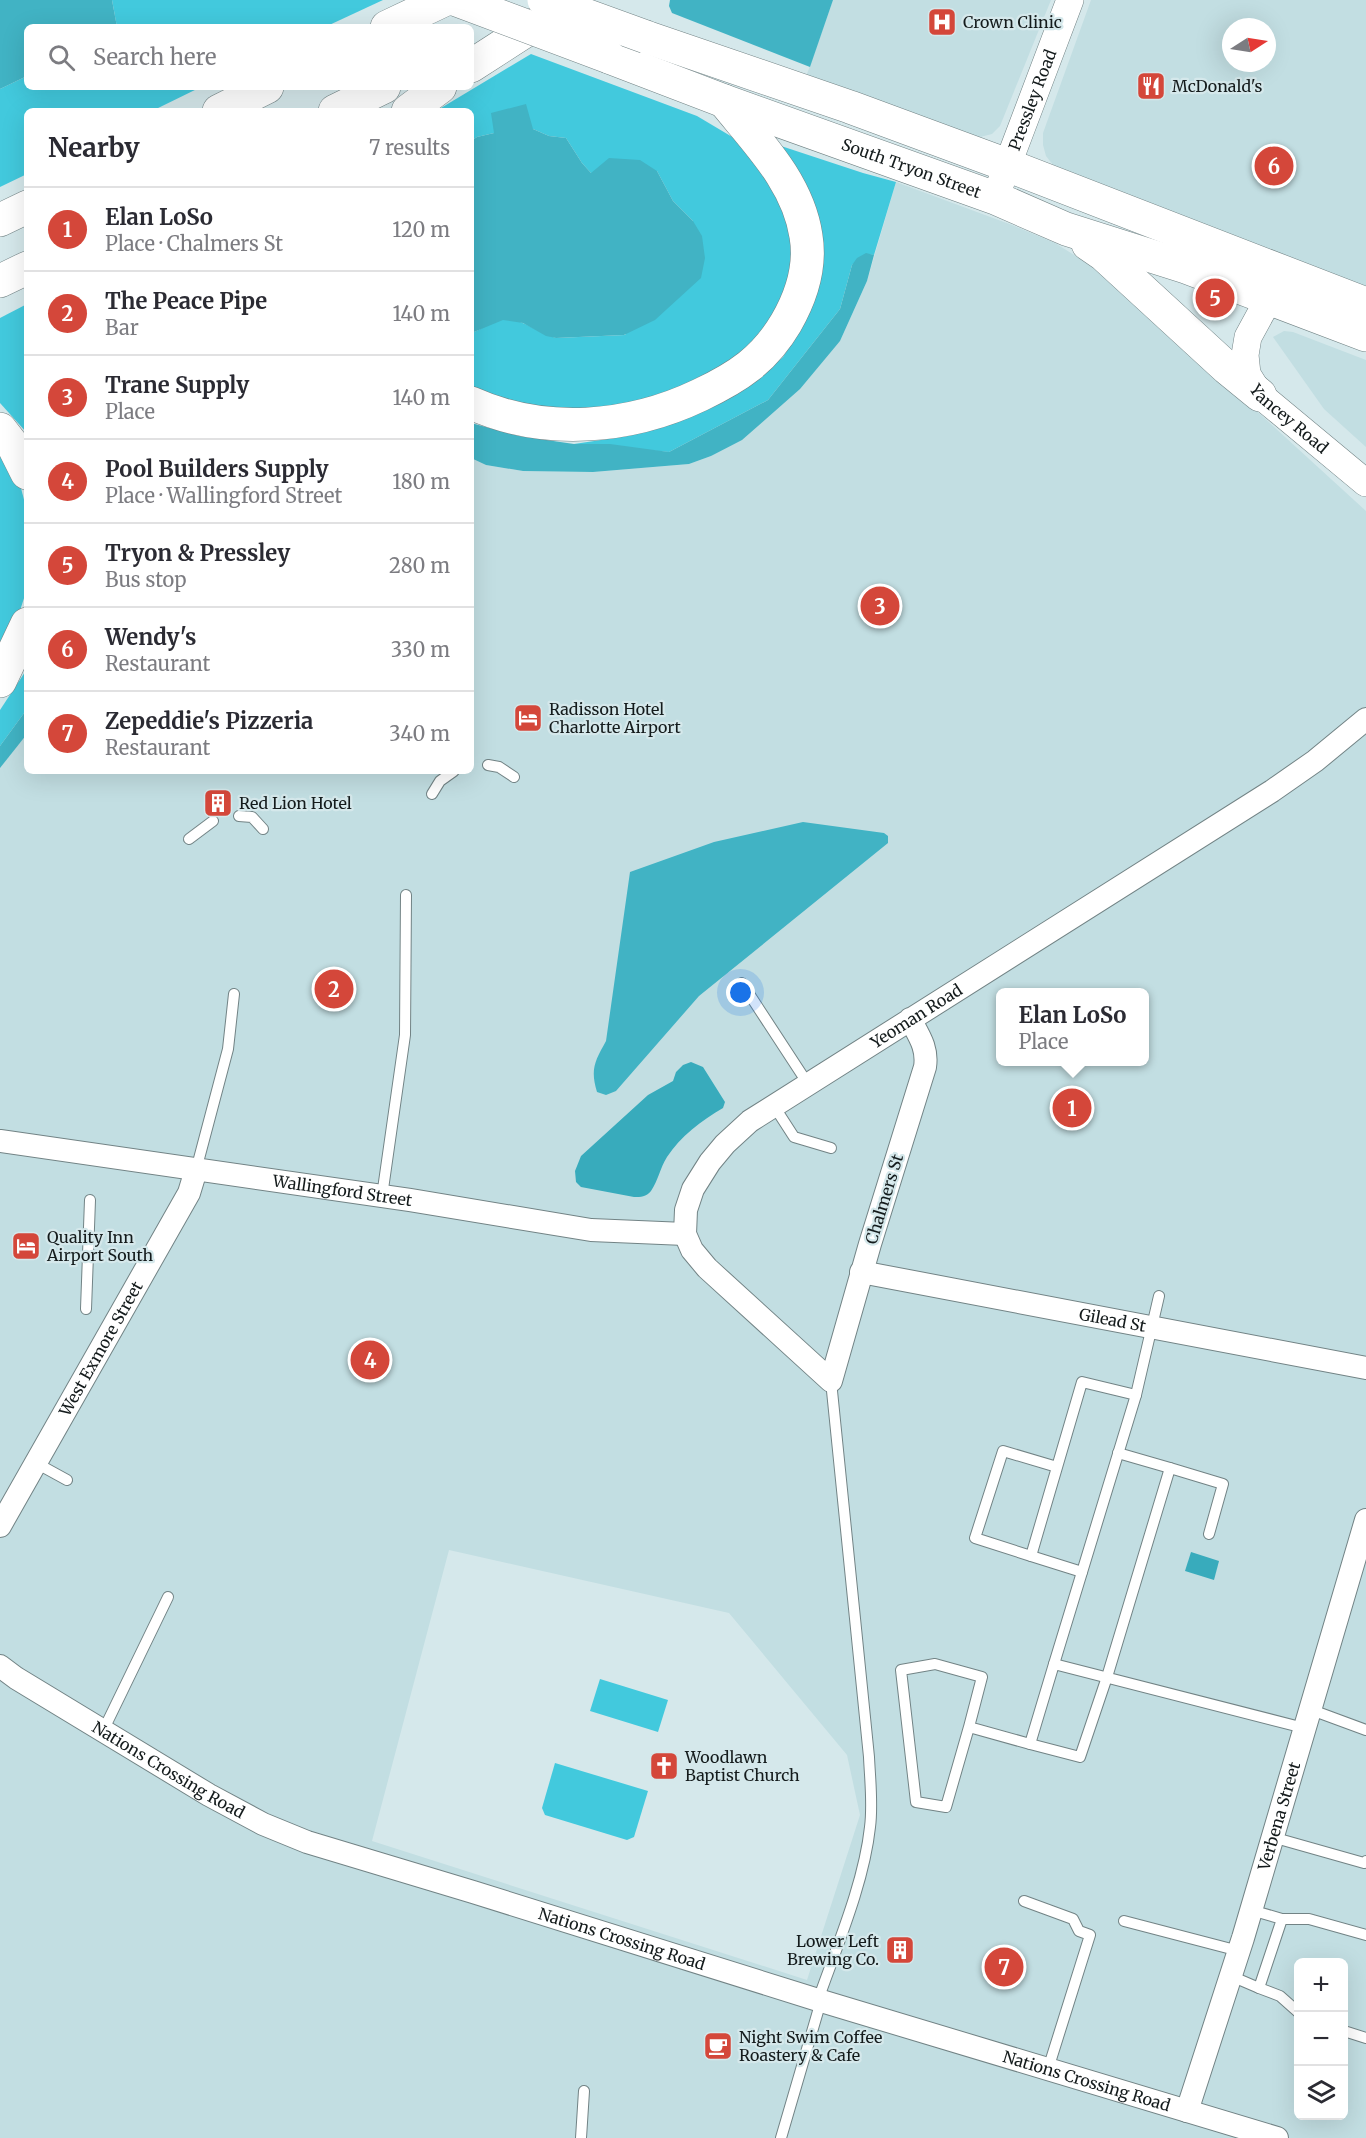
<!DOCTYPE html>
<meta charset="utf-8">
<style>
body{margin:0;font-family:Merriweather,serif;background:#f7f7f7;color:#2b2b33}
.controls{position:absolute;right:18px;bottom:18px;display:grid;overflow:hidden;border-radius:9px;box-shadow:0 6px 24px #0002}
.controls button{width:54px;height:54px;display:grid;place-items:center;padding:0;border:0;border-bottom:2px solid #e1e1e2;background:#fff;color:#2b2b33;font:30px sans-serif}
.compass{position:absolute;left:1222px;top:18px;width:54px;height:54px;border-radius:50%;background:#fff;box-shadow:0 6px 24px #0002;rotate:78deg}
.you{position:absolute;left:741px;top:993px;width:21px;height:21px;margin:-15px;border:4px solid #fff;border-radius:50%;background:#1a73e8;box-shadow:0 0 0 9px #1a73e833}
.badge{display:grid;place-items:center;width:39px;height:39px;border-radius:50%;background:#d4473a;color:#fff;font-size:20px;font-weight:700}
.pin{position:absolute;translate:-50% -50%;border:3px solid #fff;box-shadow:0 2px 6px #0006}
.popup{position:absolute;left:996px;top:988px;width:153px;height:78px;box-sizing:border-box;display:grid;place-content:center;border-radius:9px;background:#fff;filter:drop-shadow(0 2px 4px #0005);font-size:20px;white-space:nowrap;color:#7c7c81}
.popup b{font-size:22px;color:#2b2b33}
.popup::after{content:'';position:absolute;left:50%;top:100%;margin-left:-12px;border:12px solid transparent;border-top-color:#fff}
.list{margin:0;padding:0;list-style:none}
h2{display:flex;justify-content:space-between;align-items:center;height:78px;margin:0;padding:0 24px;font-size:26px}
h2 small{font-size:20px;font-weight:400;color:#7c7c81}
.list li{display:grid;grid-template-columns:39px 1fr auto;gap:18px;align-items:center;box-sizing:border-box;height:84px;padding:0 24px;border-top:2px solid #e1e1e2}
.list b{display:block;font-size:22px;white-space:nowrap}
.list p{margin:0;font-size:20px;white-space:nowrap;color:#7c7c81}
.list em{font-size:20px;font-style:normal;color:#7c7c81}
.icon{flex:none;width:33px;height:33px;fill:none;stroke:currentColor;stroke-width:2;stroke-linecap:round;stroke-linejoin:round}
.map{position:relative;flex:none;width:1366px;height:2138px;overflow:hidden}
.search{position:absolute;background:#fff;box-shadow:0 6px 24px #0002;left:24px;top:24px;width:450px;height:66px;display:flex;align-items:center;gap:15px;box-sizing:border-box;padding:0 21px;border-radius:9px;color:#7c7c81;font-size:22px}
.panel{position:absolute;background:#fff;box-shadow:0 6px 24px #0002;left:24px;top:108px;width:450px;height:666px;border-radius:9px}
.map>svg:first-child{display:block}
.built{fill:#c2dee2;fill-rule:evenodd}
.green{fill:#42c9dd}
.forest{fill:#41b3c4}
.water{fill:#38abbc}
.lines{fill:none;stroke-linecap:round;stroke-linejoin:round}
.service-casing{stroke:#728385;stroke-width:12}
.minor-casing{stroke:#728385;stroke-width:24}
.tertiary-casing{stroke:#728385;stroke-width:28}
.primary-casing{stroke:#728385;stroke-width:34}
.motorway-casing{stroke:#728385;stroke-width:34}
.service{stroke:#fff;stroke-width:10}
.minor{stroke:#fff;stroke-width:22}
.tertiary{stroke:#fff;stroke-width:27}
.primary{stroke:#fff;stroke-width:33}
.motorway{stroke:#fff;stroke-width:33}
.primary-bridge-casing{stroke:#728385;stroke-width:34;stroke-linecap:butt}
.primary-bridge{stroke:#fff;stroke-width:33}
.labels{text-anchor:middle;stroke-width:4.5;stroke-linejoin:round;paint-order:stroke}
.poi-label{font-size:16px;fill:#141b1c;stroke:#d5e8eb;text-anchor:start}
.street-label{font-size:16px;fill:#141b1c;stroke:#d5e8eb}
</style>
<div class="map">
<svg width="1366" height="2138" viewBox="0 0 1366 2138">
<rect width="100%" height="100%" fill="#d5e8eb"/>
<g class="built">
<path d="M833,0H1051L1000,126L992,134L976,138L806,77Z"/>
<path d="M1091,0H1366V292L1059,171L1053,165L1046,156L1043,145V133ZM1231,27H1267V63H1231Z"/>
<path d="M896,182L1012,225L1055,243L1090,265L1157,320L1366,511V2138H0V759L27,723V771H471V458L486,465L523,471L593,472L689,464L711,456L840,341L867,281ZM1000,992H1144V1062H1000ZM449,1550L729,1613L847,1755L860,1815L807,1980L372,1841ZM1298,1962H1344V2116H1298Z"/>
<path d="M1284,331L1293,332L1366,360V447L1324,409L1273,337Z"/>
</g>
<g class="green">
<path d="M112,0H383L325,27H117Z"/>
<path d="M531,54L697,116L739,141L769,172L795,238L783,306L746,351L679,390L606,409H536L471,387V330L474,332C483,328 492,322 501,320C520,316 538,333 556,338L625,335L693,221L673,201L657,171L591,173L582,163L566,138L549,136L533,129L494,133L477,137L471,141V111H436Z"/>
<path d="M27,76V87H201L152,111H27V174L0,187V89Z"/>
<path d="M778,145L863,173L896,182L874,255L866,254L852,265L840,309L768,400L669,452L574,444L628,436L664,427L695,415L761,376L783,357L803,325Z"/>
<path d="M27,304V433L0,403V318Z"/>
<path d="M0,444L17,473L27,511V589L13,632L0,658Z"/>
<path d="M27,669V709L0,746V710Z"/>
<path d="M600,1679L668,1700L658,1732L590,1711Z"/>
<path d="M555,1763L648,1791L634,1837L627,1840L545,1815L542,1808Z"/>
</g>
<g class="forest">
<path d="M0,0H112L117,27H27V76L0,89Z"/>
<path d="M670,0H833L810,67L672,13L669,6Z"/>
<path d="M526,104L533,129L549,136L566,138L582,163L591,173L609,158L640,160L657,171L673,201L693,221L702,236L705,258L701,278L655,320L624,335L556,338L546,336L523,323L503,320L474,332L471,330V141L477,137L494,133L491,113Z"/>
<path d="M866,253L874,255L867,281L840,341L800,389L742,440L711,456L689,464L593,472L523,471L486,465L471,458V423L519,436L574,444H610L669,452L768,400L840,309L852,265L857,258Z"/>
<path d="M27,709V734L0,768V746Z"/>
<path d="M803,822L884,833L888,836V843L699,996L616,1091L606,1095L597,1092C590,1069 595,1061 606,1041L630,872L714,842Z"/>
</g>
<g class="water">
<path d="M691,1062L703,1067L725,1102L723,1108C702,1120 680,1137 667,1157C660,1168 658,1181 651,1191C646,1197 641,1197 634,1197L581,1187L576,1182L575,1171L581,1156L648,1095L673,1081L676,1072L683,1065Z"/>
<path d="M1191,1552L1219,1561L1214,1580L1185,1571Z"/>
</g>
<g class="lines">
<g class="service-casing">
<g id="service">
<path d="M488,765L499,767L514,777"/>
<path d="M432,794L440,781L454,771"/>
<path d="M239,816L252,817L263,829"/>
<path d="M189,839L213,821"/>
<path d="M742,983L808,1084"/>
<path d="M774,1106L794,1137L831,1148"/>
<path d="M196,1170L228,1049L234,994"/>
<path d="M382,1196L405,1035L406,895"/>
<path d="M86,1309L90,1200"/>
<path d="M1118,1453L1170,1468"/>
<path d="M36,1463L67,1480"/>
<path d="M1057,1467L1003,1451L975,1538L1031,1556L1082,1382L1136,1395"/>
<path d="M1031,1556L1082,1572"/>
<path d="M1054,1664L1136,1395L1159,1296"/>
<path d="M1309,1709L1366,1730"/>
<path d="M969,1727L982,1677L935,1664L901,1670L916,1802L946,1807L969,1727L1030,1744L1054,1664L1304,1728"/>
<path d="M103,1731L168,1597"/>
<path d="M1030,1744L1080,1757L1107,1677L1170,1468L1223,1484L1209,1534"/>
<path d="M1272,1837L1364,1863L1366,1861"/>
<path d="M1024,1901L1073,1919L1079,1931L1090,1935L1048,2069"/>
<path d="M1282,1919H1309L1366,1935"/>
<path d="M1124,1921L1239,1951"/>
<path d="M1231,1976L1259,1988L1282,1919L1251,1910"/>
<path d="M1259,1988L1280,1996L1298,2012"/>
<path d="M818,2000C837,1946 864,1883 870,1827C873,1804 870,1780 869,1757L831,1381"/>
<path d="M1344,2031L1366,2038"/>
<path d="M581,2138L584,2091"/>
<path d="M781,2138L821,2001"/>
</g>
</g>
<g class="minor-casing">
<g id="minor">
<path id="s1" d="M910,1019C919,1036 928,1048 925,1067L870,1244L831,1381L707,1268L692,1250L685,1234L686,1210L693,1189L710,1162L725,1144L750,1121L1272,791L1315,761L1366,719"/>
<path id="s2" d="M0,1141L410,1200L591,1230L685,1234"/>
<path id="s3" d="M861,1272L1366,1368"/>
<path id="s4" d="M0,1526L189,1193L196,1170"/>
<path id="s5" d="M0,1666L16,1678L209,1795L263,1824L307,1842L473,1892L818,2000L1277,2138"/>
<path id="s6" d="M1187,2111L1243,1938L1366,1520"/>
</g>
</g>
<g class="tertiary-casing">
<g id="tertiary">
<path id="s7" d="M995,198L1070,0"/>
<path id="s8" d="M1278,282L1248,337L1245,355L1247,374L1260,395L1366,483"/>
</g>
</g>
<g class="primary-casing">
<g id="primary">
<path d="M646,37L850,107L1007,165L1366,304"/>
<path id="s9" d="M609,57L724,101L995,198L1066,229L1186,267L1366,335"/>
<path d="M1088,244L1104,255L1227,368L1260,395"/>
</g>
</g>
<g class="motorway-casing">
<g id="motorway">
<path d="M387,27L444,0"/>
<path d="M471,66L550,15"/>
<path d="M219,111L267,87"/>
<path d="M335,111L384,87"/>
<path d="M408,111L440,87"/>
<path d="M0,220L27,207"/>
<path d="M0,281L27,268"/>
<path d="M471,403C544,436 629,429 700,395C738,377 764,360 786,323C801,297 811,266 806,236C798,182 757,142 724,101"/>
<path d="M0,429L14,447L27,473"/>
<path d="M0,681L27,624"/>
</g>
</g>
<use href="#service" class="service"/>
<use href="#minor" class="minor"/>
<use href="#tertiary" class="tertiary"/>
<use href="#primary" class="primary"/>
<use href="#motorway" class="motorway"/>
<g class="primary-bridge-casing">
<g id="primary-bridge">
<path d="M457,0L609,57"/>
<path d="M544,0L646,37"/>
</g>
</g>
<use href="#primary-bridge" class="primary-bridge"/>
</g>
<defs>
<g id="hospital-square" transform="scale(1.5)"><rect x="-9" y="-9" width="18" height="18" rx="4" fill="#d4473a" stroke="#d5e8eb"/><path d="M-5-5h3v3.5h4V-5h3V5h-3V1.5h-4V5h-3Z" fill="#fff"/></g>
<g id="restaurant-square" transform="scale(1.5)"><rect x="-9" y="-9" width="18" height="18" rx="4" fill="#d4473a" stroke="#d5e8eb"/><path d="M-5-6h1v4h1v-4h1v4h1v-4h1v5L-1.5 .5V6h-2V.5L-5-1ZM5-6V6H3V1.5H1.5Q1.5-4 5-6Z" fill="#fff"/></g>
<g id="hotel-square" transform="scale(1.5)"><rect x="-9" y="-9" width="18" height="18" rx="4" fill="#d4473a" stroke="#d5e8eb"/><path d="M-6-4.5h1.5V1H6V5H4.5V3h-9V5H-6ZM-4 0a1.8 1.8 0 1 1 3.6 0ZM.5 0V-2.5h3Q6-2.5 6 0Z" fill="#fff"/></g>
<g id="building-square" transform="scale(1.5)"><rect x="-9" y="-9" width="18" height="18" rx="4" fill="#d4473a" stroke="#d5e8eb"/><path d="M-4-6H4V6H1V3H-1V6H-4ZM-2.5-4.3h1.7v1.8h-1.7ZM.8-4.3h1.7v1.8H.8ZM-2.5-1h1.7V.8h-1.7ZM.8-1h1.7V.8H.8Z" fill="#fff"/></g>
<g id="church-square" transform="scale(1.5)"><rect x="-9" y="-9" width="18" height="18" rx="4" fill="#d4473a" stroke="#d5e8eb"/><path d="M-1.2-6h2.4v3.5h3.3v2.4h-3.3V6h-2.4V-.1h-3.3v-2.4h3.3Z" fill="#fff"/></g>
<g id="cafe-square" transform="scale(1.5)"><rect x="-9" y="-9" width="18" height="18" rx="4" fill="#d4473a" stroke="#d5e8eb"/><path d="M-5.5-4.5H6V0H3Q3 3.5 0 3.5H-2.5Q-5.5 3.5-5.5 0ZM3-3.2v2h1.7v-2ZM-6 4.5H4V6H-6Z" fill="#fff"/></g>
</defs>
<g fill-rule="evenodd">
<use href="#hospital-square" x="942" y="22"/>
<use href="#restaurant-square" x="1151" y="86"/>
<use href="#hotel-square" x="528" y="718"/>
<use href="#building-square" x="218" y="803"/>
<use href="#hotel-square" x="26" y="1246"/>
<use href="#church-square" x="664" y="1766"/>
<use href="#building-square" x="900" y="1950"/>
<use href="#cafe-square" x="718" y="2046"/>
</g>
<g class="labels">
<g class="poi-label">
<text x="963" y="28">Crown Clinic</text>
<text x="1172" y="92">McDonald's</text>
<text x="549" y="715">Radisson Hotel<tspan x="549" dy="18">Charlotte Airport</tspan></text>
<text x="239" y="809">Red Lion Hotel</text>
<text x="47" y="1243">Quality Inn<tspan x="47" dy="18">Airport South</tspan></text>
<text x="685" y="1763">Woodlawn<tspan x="685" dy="18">Baptist Church</tspan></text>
<text x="879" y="1947" text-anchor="end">Lower Left<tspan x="879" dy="18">Brewing Co.</tspan></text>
<text x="739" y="2043">Night Swim Coffee<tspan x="739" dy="18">Roastery &amp; Cafe</tspan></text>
</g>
<g class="street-label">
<text dy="6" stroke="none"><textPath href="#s7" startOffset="105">Pressley Road</textPath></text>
<text dy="6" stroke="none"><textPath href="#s9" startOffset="322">South Tryon Street</textPath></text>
<text dy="6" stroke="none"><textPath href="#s8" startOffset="162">Yancey Road</textPath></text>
<text dy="6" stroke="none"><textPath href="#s1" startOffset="920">Yeoman Road</textPath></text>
<text dy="6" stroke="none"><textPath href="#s2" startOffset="346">Wallingford Street</textPath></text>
<text transform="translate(884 1199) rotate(-73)" y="6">Chalmers St</text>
<text dy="6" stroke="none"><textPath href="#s3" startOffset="256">Gilead St</textPath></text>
<text dy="6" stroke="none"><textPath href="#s4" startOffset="204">West Exmore Street</textPath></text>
<text dy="6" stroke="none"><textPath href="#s5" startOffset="198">Nations Crossing Road</textPath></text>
<text dy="6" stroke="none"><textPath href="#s6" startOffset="309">Verbena Street</textPath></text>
<text dy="6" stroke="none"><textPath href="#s5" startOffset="684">Nations Crossing Road</textPath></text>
<text dy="6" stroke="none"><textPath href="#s5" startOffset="1170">Nations Crossing Road</textPath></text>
</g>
</g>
</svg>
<div class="controls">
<button>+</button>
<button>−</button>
<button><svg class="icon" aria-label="layers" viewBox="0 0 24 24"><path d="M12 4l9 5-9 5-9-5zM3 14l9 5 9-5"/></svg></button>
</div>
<svg class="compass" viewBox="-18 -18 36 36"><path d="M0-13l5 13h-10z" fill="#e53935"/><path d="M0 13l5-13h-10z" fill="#7c7c81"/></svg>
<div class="you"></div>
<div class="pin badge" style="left:1072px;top:1108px">1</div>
<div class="popup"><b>Elan LoSo</b>Place</div>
<div class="pin badge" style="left:334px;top:989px">2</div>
<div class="pin badge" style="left:880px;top:606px">3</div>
<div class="pin badge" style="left:370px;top:1360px">4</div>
<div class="pin badge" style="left:1215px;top:298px">5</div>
<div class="pin badge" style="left:1274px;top:166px">6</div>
<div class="pin badge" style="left:1004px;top:1967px">7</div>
<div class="search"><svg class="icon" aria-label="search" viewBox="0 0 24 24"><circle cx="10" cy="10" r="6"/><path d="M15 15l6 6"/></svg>Search here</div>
<section class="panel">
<h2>Nearby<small>7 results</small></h2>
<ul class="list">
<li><span class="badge">1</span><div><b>Elan LoSo</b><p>Place · Chalmers St</p></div><em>120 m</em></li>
<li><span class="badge">2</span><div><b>The Peace Pipe</b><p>Bar</p></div><em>140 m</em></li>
<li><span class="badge">3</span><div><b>Trane Supply</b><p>Place</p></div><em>140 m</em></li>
<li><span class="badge">4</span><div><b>Pool Builders Supply</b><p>Place · Wallingford Street</p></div><em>180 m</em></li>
<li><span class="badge">5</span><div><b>Tryon &amp; Pressley</b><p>Bus stop</p></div><em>280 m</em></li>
<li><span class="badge">6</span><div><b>Wendy's</b><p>Restaurant</p></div><em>330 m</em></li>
<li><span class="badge">7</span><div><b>Zepeddie's Pizzeria</b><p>Restaurant</p></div><em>340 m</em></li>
</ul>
</section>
</div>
